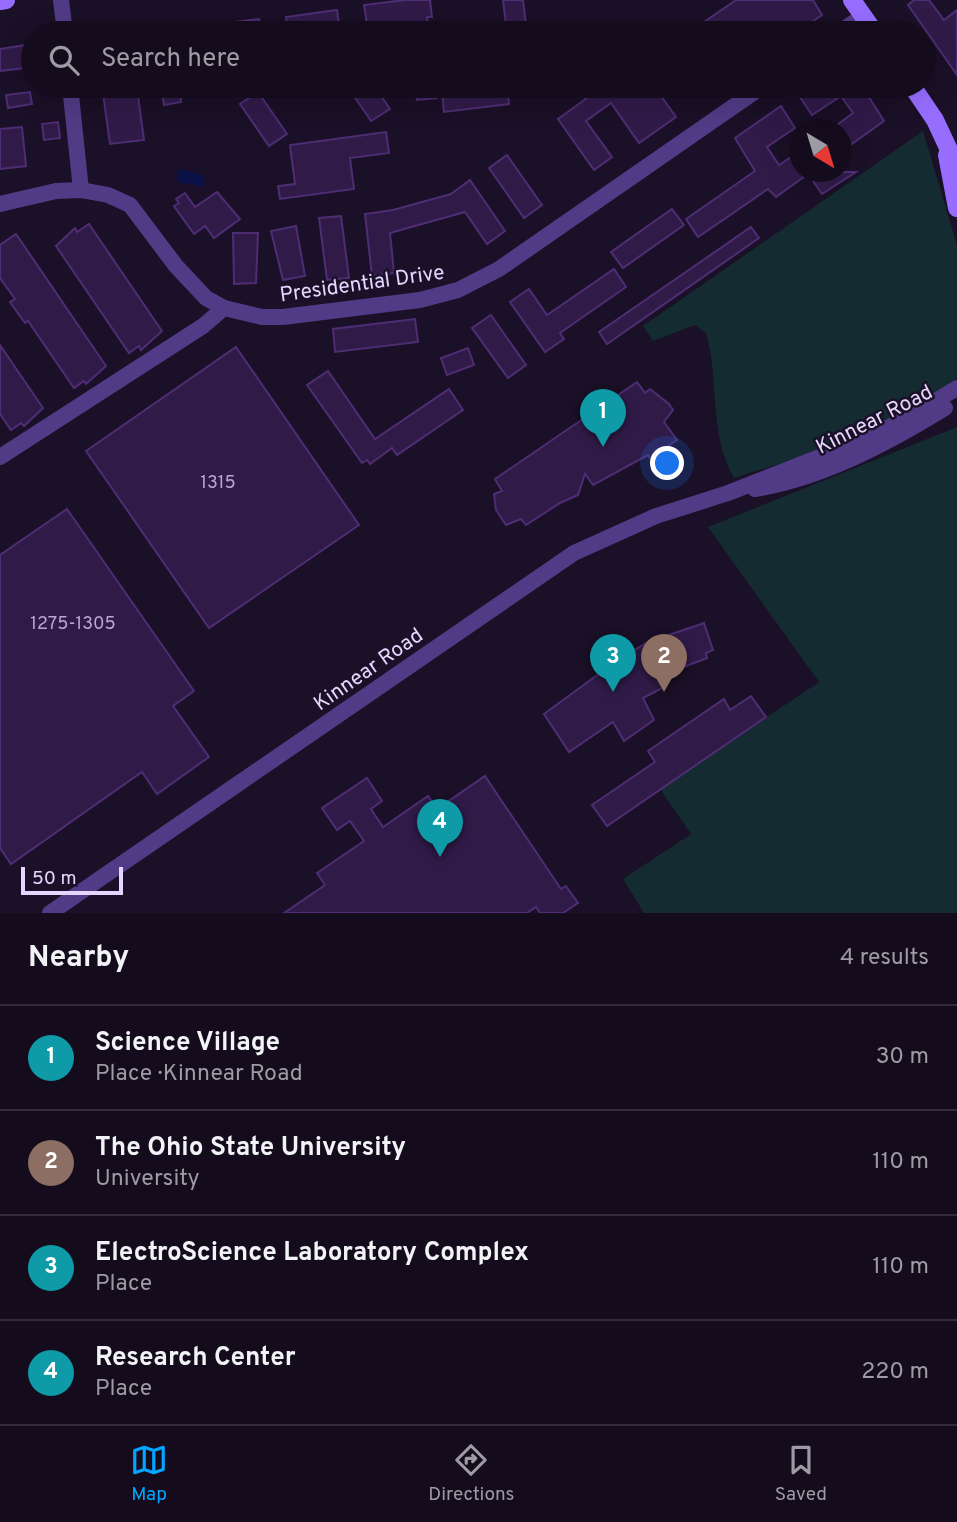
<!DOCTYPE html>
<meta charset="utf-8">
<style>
body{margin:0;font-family:Overpass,sans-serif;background:#211a2a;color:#f1f3f6}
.compass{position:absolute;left:789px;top:119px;width:63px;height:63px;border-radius:50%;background:#140c1d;box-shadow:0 7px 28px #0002;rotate:142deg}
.scale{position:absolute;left:21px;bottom:18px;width:102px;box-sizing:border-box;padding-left:7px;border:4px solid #e5d6ff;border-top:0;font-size:19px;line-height:24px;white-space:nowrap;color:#e5d6ff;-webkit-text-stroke:5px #1a1027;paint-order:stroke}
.you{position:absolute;left:668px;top:464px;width:24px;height:24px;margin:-18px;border:5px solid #fff;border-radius:50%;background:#1a73e8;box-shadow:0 0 0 10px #1a73e833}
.badge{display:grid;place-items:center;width:46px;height:46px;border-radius:50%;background:#02a5ff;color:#fff;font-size:23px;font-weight:700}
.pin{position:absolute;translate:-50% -58px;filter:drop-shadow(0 2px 4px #0008)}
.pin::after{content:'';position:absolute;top:37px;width:24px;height:21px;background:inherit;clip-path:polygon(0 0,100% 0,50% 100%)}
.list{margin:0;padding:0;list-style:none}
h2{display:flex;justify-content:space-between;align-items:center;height:91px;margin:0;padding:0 28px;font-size:30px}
h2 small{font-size:23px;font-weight:400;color:#9d9ba4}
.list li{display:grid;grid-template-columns:46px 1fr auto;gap:21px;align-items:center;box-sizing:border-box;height:105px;padding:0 28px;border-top:2px solid #332c3b}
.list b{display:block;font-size:26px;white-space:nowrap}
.list p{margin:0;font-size:23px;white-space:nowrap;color:#9d9ba4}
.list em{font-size:23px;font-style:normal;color:#9d9ba4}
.icon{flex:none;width:38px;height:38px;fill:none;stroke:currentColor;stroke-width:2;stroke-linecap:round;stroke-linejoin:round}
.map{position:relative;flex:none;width:957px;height:913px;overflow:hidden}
.search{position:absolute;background:#140c1d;box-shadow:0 7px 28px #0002;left:21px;right:21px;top:21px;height:77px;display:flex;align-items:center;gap:18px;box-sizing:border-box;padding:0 24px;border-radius:38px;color:#9d9ba4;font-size:26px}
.sheet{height:511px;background:#140c1d}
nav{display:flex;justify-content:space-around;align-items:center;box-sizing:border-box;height:98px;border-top:2px solid #332c3b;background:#140c1d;font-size:19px;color:#9d9ba4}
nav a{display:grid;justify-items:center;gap:4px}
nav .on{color:#02a5ff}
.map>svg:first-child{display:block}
.green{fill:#132b31}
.water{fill:#0a1146}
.building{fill:#301b48;stroke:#4e2d74;stroke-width:2}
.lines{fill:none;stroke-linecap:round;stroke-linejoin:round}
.street{stroke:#513b86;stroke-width:16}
.secondary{stroke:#966dff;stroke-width:18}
.labels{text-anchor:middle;stroke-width:5;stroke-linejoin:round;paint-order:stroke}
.number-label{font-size:18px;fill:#b8a7d1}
.street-label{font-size:21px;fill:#e5d6ff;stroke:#1a1027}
</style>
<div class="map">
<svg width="957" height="913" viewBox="0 0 957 913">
<rect width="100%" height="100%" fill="#1a1027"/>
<g class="green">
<path d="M923,131L957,245V378L939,393L842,444L734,478C708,433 720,382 706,333L695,325L653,341L643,326Z"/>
<path d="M957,427V913H644L623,879L691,834L660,789L819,682L708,527Z"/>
</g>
<path class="water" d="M181,169L205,176L203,187L178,182V171Z"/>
<g class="building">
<path d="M405,0H430L432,17H427L429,33H379L378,23L367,24L364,5Z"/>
<path d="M503,0H523L527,33H507Z"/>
<path d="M736,0H813L822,15L795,33H791L784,23L768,33H688Z"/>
<path d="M914,0H929L944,20L957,10V75L908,5Z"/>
<path d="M337,10L340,31L288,33L286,17Z"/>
<path d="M259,19L261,33H204V26Z"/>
<path d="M32,44L33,67L0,71V49Z"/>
<path d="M102,86H179L181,102L164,105L162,93L138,96L144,140L110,144Z"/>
<path d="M347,86H374L390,109L371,121Z"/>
<path d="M416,86H436L437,98L417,100Z"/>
<path d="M507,86L509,104L444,112L442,93Z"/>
<path d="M596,86H654L676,117L639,143L611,103L586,121L612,157L594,170L558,119L587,98L584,94Z"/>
<path d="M810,86H862L884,121L842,151V130H830L853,113L841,96L812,115L798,94Z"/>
<path d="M30,92L32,104L8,108L6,95Z"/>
<path d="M258,92L287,134L269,146L240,104Z"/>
<path d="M781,106L795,128L767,147L779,165L800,151V172H856L822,194L808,174L776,197L768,189L698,237L686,219L755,171L735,138Z"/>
<path d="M58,122L60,138L44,140L42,124Z"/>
<path d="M22,127L26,166L0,169V129Z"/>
<path d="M386,132L389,153L350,158L354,189L280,199L278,186L295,184L290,145Z"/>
<path d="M507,155L542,205L524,218L489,168Z"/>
<path d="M470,180L505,231L487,244L465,212L390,233L394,273L372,276L365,214L393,210L451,194Z"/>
<path d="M217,192L240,219L214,238L205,226L194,234L174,206L179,203L176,199L185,193L195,207Z"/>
<path d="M672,209L684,225L623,268L611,252Z"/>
<path d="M341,216L349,278L327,280L319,218Z"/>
<path d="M89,224L162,331L141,350L139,346L129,353L56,246L75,228L77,232Z"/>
<path d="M296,226L305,276L283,280L271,231Z"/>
<path d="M751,227L759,238L607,344L599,332Z"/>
<path d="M233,233H258L256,283L234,284Z"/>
<path d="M16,234L106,366L86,384L84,381L74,388L28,321L25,323L10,302L15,299L0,278V245Z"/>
<path d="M614,269L626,287L560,333L564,339L545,352L510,302L529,289L547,315Z"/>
<path d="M491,315L526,365L508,378L472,328Z"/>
<path d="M415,319L418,342L335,352L333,329Z"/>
<path d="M0,345L43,408L24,426L21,423L11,430L0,414Z"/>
<path d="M236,347L359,525L209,628L86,451Z"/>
<path d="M468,348L474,365L447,375L441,358Z"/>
<path d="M328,371L375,439L449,389L463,410L397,455L392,448L370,464L367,460L362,463L307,385Z"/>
<path d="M637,382L645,393L650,389L669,404L673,410L664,422L677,440L650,458L648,455L593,485L585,474L578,495L560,503L526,525L521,519L506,525L496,510L494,494L502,491L495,479Z"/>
<path d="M67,509L194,691L173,706L209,757L157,794L142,772L11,864L0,848V555Z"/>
<path d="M704,623L713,650L706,653L707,658L660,676L666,686L643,698L654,720L624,741L613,722L569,752L544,714L615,662L648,642Z"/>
<path d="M751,696L766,717L607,826L592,805L655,762L648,751L724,699L730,710Z"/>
<path d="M485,776L561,889L566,886L578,903L563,913H540L536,907L527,913H284L325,885L317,873L364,841L350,821L337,830L322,808L367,778L382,801L371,809L383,827L428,796L437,809Z"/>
</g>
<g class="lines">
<g class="street">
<path d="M61,0L65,33"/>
<path d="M838,33L863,16"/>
<path d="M70,86L81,190"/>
<path d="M0,204L56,191L81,190L108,195L130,205L176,266L206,298L224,308L262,317H283L420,300L458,290L499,269L763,86"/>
<path d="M0,457L203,326L224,308"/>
<path d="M755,489C823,478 888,443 945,408"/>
<path d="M50,913L574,553L656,516L728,493L858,442L902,421L957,388"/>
</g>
<g class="secondary">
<path d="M852,0L875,33"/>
<path d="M0,1L6,0"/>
<path d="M912,86L935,120L957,167"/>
<path d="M947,155L957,208"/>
</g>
</g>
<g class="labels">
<g class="number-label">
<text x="218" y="488">1315</text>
<text x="73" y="629">1275-1305</text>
</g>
<g class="street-label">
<text transform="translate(362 283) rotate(-8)" y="7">Presidential Drive</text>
<text transform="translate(874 419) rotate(-27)" y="7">Kinnear Road</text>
<text transform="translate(368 669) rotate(-35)" y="7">Kinnear Road</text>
</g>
</g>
</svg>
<svg class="compass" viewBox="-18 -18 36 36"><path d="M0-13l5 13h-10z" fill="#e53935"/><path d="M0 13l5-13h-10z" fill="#9d9ba4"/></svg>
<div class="scale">50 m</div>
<div class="you"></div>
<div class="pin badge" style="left:603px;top:447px;background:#0f9aa8">1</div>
<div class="pin badge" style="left:664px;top:692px;background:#8d6e63">2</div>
<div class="pin badge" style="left:613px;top:692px;background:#0f9aa8">3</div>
<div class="pin badge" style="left:440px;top:857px;background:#0f9aa8">4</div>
<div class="search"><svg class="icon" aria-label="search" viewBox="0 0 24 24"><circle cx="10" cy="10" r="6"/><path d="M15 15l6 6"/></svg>Search here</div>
</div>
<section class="sheet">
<h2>Nearby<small>4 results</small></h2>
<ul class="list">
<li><span class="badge" style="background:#0f9aa8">1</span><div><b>Science Village</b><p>Place · Kinnear Road</p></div><em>30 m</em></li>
<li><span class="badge" style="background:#8d6e63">2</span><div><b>The Ohio State University</b><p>University</p></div><em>110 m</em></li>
<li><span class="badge" style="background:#0f9aa8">3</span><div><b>ElectroScience Laboratory Complex</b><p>Place</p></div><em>110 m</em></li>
<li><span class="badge" style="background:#0f9aa8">4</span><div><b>Research Center</b><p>Place</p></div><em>220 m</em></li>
</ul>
</section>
<nav>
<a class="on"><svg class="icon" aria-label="map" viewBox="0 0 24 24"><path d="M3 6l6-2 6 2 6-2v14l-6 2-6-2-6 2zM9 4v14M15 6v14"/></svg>Map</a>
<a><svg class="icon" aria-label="directions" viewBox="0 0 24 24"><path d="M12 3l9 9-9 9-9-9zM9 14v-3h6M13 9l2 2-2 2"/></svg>Directions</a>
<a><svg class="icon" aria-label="saved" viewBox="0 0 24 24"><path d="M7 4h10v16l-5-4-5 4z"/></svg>Saved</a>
</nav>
